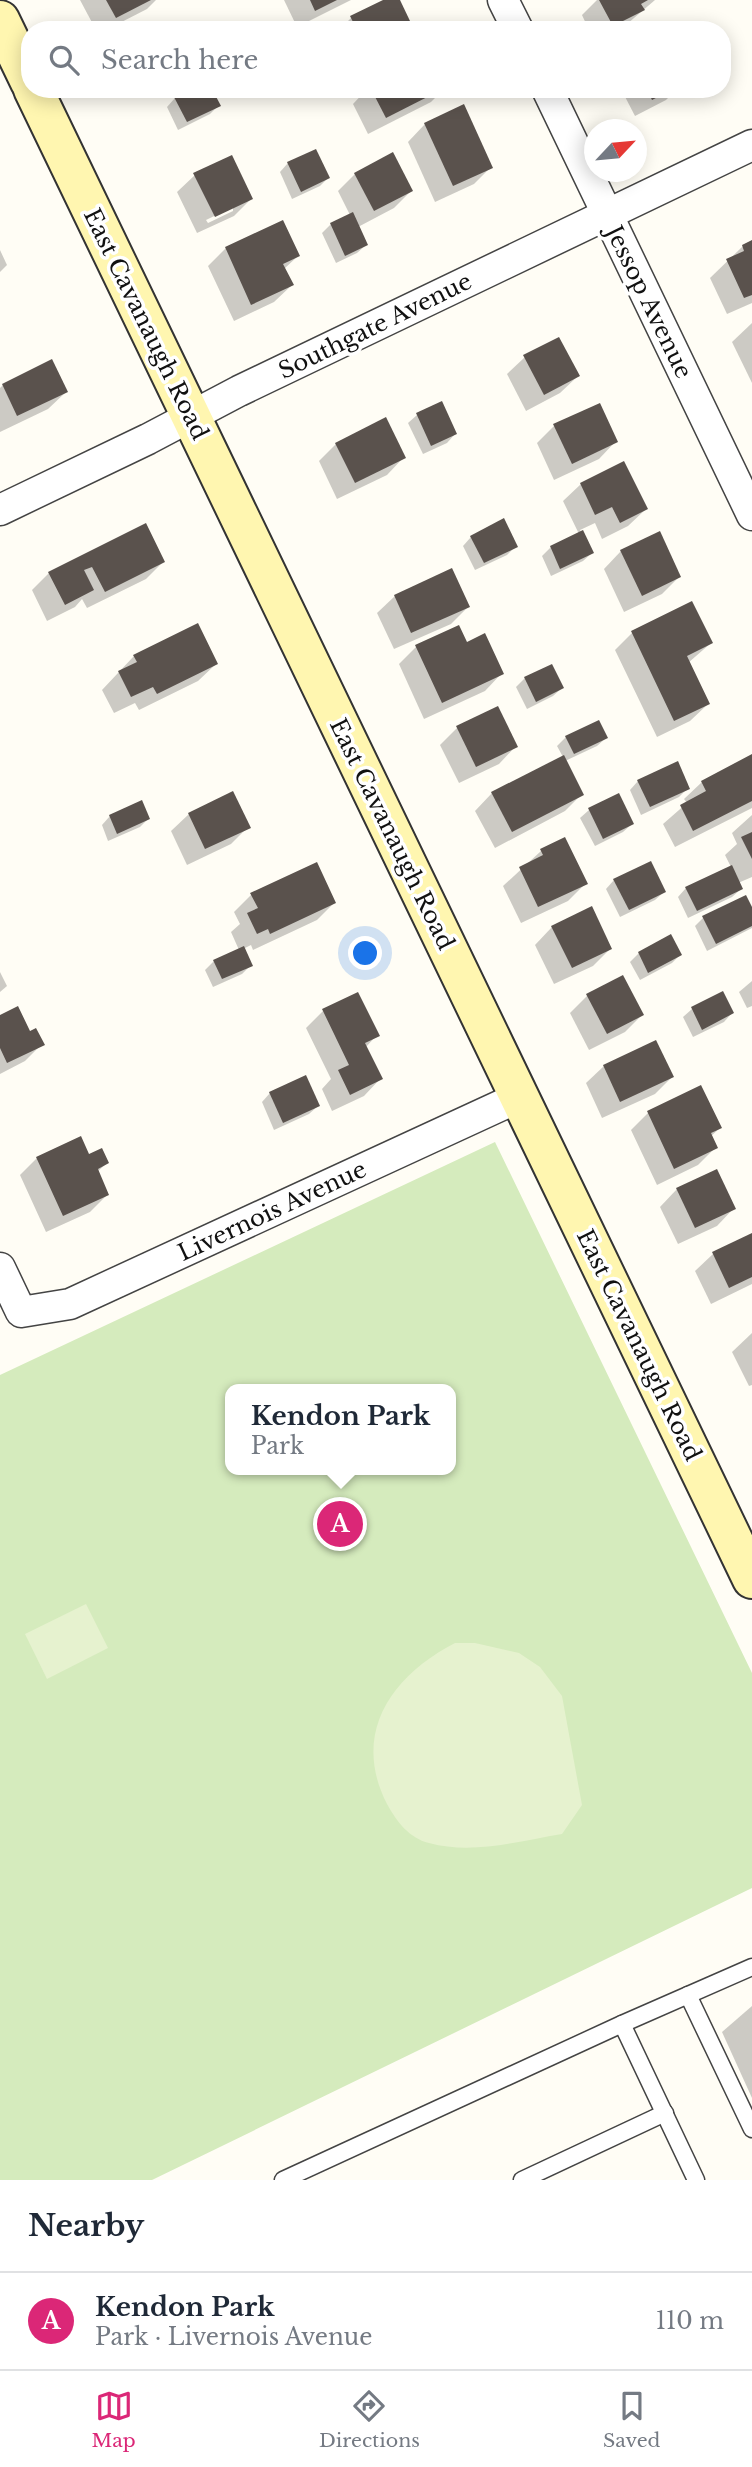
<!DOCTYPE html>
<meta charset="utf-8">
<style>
body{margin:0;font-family:"Libre Baskerville",serif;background:#f6f6f7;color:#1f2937}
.compass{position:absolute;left:584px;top:119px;width:63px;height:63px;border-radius:50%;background:#fff;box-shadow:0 4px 18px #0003;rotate:64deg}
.you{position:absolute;left:366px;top:954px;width:24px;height:24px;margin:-18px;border:5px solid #fff;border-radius:50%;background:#1a73e8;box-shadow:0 0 0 10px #1a73e833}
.badge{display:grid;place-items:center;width:46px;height:46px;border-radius:50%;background:#db2777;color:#fff;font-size:23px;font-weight:700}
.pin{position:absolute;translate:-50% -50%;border:4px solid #fff;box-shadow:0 2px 7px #0006}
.popup{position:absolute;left:225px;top:1384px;width:231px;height:91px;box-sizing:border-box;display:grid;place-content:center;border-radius:14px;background:#fff;filter:drop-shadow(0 2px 5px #0005);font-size:23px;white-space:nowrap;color:#747a83}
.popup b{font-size:26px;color:#1f2937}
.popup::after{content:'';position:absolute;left:50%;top:100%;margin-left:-14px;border:14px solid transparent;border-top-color:#fff}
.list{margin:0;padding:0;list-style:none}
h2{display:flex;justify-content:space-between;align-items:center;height:91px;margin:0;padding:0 28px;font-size:30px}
h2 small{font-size:23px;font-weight:400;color:#747a83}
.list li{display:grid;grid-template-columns:46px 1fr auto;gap:21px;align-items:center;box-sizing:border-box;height:98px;padding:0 28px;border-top:2px solid #e0e1e3}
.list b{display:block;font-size:26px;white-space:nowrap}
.list p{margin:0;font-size:23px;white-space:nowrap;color:#747a83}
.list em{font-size:23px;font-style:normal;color:#747a83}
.icon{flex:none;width:38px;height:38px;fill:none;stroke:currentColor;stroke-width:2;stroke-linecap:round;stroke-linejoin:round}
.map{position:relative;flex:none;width:752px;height:2180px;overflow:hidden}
.search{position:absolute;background:#fff;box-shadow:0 4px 18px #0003;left:21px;right:21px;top:21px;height:77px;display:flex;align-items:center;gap:18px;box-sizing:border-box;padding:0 24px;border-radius:28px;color:#747a83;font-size:26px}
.sheet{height:189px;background:#fff}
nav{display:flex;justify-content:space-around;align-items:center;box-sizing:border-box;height:98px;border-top:2px solid #e0e1e3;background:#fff;font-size:19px;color:#747a83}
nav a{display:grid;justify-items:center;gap:4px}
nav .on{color:#db2777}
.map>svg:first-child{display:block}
.green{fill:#d5ebbd;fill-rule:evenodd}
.pitch{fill:#e6f2cf}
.shadow{fill:#0003;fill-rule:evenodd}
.building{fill:#5a524d}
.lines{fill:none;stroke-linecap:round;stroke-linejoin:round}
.lane-casing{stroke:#444;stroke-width:19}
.street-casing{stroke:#444;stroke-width:33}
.secondary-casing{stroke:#333;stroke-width:42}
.lane{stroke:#fff;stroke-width:16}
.street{stroke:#fff;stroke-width:30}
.secondary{stroke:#fff6b0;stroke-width:38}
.labels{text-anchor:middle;stroke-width:7;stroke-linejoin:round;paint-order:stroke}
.street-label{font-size:23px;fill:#111;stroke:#fff}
</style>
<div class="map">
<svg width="752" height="2180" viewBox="0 0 752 2180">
<rect width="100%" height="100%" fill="#fffdf5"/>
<path class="green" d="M495,1142L752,1673V1888L152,2180H0V1375ZM230,1389H450V1470H230Z"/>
<g class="pitch">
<path d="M86,1604L108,1648L47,1679L25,1634Z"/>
<path d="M455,1643H475L519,1653L540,1667L562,1696L582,1805L562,1834C519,1841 473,1855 429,1843C409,1838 397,1822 387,1804C351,1734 391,1676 455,1643Z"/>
</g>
<g class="shadow">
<path d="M80,0H156L147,9L106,30H96Z"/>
<path d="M284,0H351L297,27Z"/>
<path d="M387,0H398L408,21L399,30H339L351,18Z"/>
<path d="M597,0H655L620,30H589L582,15Z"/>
<path d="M160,24L162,30H149Z"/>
<path d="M367,89H444L431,102L368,134L353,104Z"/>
<path d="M621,89H677L666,100L635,116Z"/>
<path d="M175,98L218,106L210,114L178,130L167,107Z"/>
<path d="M425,124L491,167L474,184L435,202L408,142Z"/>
<path d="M288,163L328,178L320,186L292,199L280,172Z"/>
<path d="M355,174L411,191L394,208L358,227L366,245L357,253L336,263L322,233L331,224L350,215L338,191Z"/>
<path d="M195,175L251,199L234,216L197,233L177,192ZM233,207V211L208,223L206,220Z"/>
<path d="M752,242V303L727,314L710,278L743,246Z"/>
<path d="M226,248L298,256L284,269L292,285L274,302L234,321L208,266Z"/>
<path d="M0,250L7,265L0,272Z"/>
<path d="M752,323V383L732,342Z"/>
<path d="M525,357L578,376L560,393L526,411L507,374Z"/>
<path d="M3,385L66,392L48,409L0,432V388Z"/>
<path d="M417,415L455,434L447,443L423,454L408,423Z"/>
<path d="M554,426L616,441L599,459L554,480L537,443Z"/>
<path d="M336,444L404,457L387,475L337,499L319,461Z"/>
<path d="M623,463L646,509L628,526L602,539L595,523L580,530L592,553L583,561L551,576L542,556L551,547L579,534L563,501L581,484Z"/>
<path d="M145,525L163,562L146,579L87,608L82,599L75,607L47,621L32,590L49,573Z"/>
<path d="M471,537L516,546L507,555L475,570L463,546Z"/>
<path d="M621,551L679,577L662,594L624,612L604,569Z"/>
<path d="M395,596L468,607L451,624L394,649L377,613Z"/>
<path d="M632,633L711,643L688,663L708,704L690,721L657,737L615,650Z"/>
<path d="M466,644L502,673L485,691L424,719L399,664L416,647Z"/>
<path d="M134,656L216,664L198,681L139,710L135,703L114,713L102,690Z"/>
<path d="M525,678L562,688L553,696L527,709L516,687Z"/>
<path d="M598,722L606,738L597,746L565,761L582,794L565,811L495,848L475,811L492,793L563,757L557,746L566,737Z"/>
<path d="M457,728L516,746L499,764L459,783L440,745Z"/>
<path d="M752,756V808L675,847L663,824L687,803L684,799L702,782Z"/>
<path d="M638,781L688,788L679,797L641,815L630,790Z"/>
<path d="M233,794L248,827L231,844L187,865L171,831L189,814Z"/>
<path d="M618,796L632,824L623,832L595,846L580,818L589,810Z"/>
<path d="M752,815V877L738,883L741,889L732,897L688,918L678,897L686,888L731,867L725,855L737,844L732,833Z"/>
<path d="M110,816L148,819L140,827L108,841L102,825Z"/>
<path d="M541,851L586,883L568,901L521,923L503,886Z"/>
<path d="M614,880L664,892L655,900L620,917L606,889Z"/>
<path d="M251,895L334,903L317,920L253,950L251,945L243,949L251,965L242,974L213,987L205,970L214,961L239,950L231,932L240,924L234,912Z"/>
<path d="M752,911V928L707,951L695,926L703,918Z"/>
<path d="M552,927L610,949L593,966L554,984L535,945Z"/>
<path d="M639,953L680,955L672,963L640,980L630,962Z"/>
<path d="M0,972L7,986L0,992Z"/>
<path d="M623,977L642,1015L625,1032L589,1050L570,1013L587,996Z"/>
<path d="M752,981V1006L747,1008L739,992Z"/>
<path d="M692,1009L732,1013L724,1022L693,1037L683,1017Z"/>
<path d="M323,1011L377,1035L366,1047L381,1078L364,1096L332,1111L322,1089L331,1079L306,1028Z"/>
<path d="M0,1017L29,1033L42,1044L25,1061L0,1074Z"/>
<path d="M604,1066L672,1077L655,1094L602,1118L586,1083Z"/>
<path d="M270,1093L318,1106L309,1114L274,1130L262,1102Z"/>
<path d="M648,1113L720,1128L710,1137L716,1147L698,1165L657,1185L631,1130Z"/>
<path d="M88,1156L107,1163L97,1172L107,1195L90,1212L46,1232L20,1175L37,1158Z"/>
<path d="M677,1189L734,1208L717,1226L678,1244L660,1207Z"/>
<path d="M752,1235V1284L711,1304L695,1271L713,1254Z"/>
<path d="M752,1333V1385L749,1386L732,1352Z"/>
<path d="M752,2006V2098L722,2032Z"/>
</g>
<g class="building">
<path d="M106,0H151L116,18Z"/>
<path d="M310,0H337L315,11Z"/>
<path d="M383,0H400L410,21L393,30H357L350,16Z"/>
<path d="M599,0H648L641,4L645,10L613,26Z"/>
<path d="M191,89H212L221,106L187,122L174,97Z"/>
<path d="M371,89H443L386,118Z"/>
<path d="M647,89H673L652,100Z"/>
<path d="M464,104L493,168L453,186L424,123Z"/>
<path d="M316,149L330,178L301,192L287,162Z"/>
<path d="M393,152L413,191L374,211L354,173Z"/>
<path d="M232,155L253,199L215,217L193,173Z"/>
<path d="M353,212L368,245L345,256L330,223Z"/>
<path d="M283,220L300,256L283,264L294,285L251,305L225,247Z"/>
<path d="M752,240V295L744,298L726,259L744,251L742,245Z"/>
<path d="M559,337L580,376L544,395L523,355Z"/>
<path d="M52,359L68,392L17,416L2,384Z"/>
<path d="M442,401L457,434L431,446L416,413Z"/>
<path d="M600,403L618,442L572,464L553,424Z"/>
<path d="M386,417L406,458L355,483L335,443Z"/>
<path d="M624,461L648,509L620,523L612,507L595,515L580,483Z"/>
<path d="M504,518L518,547L484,563L470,536Z"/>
<path d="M146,523L165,562L105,592L92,567L84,570L94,590L65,605L48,572Z"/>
<path d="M583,530L594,553L560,569L550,546Z"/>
<path d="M660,531L681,577L642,596L620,550Z"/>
<path d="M452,568L470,607L411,633L394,595Z"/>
<path d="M692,601L713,643L687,656L710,704L674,721L631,631Z"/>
<path d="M198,623L218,664L157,694L153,687L131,697L118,671L137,662L133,655Z"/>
<path d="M459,625L467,642L485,633L504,674L442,703L415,645Z"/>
<path d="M552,664L564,688L536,702L524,677Z"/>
<path d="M498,706L518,747L476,767L456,726Z"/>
<path d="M599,720L608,738L574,754L565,736Z"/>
<path d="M752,754V801L693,831L680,805L706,791L701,781Z"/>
<path d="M564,755L584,795L512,832L491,792Z"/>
<path d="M678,761L690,789L650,807L637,780Z"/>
<path d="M233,791L251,828L205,849L188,813Z"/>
<path d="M619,793L634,824L603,839L588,808Z"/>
<path d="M142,800L150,819L117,834L109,815Z"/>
<path d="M752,832V859L741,837Z"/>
<path d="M565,837L588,884L538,907L519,867L543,855L540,849Z"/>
<path d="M651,861L666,892L629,910L613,879Z"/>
<path d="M317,862L336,903L270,934L268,929L257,934L247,913L258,908L250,893Z"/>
<path d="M732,865L743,889L697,911L685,887Z"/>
<path d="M746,895L752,907V926L716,944L702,916Z"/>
<path d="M592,906L612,949L572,968L551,926Z"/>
<path d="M671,934L682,955L648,973L638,952Z"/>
<path d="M244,946L253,966L222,979L213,960Z"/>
<path d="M623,975L644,1015L607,1034L586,994Z"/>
<path d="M723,991L734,1013L702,1030L691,1007Z"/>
<path d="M358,992L380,1036L365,1043L383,1079L350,1095L338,1070L349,1065L322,1009Z"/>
<path d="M18,1006L30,1031L36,1028L45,1045L7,1063L0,1048V1015Z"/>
<path d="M656,1040L674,1077L620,1102L603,1065Z"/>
<path d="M306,1075L320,1106L283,1123L269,1092Z"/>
<path d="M701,1085L722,1128L711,1133L718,1148L674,1169L647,1111Z"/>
<path d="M81,1136L89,1154L102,1148L109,1163L98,1169L109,1195L63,1216L36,1157Z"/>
<path d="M717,1169L736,1209L695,1228L676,1188Z"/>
<path d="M752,1233V1277L729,1288L712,1252Z"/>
</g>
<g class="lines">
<g class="lane-casing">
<g id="lane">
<path d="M688,1995L752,2129"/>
<path d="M622,2024L696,2180"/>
<path d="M283,2180L622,2024L752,1967"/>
<path d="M522,2180L665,2113"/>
</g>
</g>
<g class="street-casing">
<g id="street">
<path d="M503,0L518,30"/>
<path d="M547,89L752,515"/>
<path d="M0,510L148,439L239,391L752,145"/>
<path d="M0,1268L21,1312L70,1304L519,1097"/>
</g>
</g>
<g class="secondary-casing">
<g id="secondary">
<path d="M0,20L30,82"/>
<path d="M33,89L752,1579"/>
</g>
</g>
<use href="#lane" class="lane"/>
<use href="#street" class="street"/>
<use href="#secondary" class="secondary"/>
</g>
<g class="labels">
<g class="street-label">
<text transform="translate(649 302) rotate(64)" y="8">Jessop Avenue</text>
<text transform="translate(146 324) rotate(64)" y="8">East Cavanaugh Road</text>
<text transform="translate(375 326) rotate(-26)" y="8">Southgate Avenue</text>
<text transform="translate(392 834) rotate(64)" y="8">East Cavanaugh Road</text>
<text transform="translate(272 1211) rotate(-25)" y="8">Livernois Avenue</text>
<text transform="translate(639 1345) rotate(64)" y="8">East Cavanaugh Road</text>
</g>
</g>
</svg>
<svg class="compass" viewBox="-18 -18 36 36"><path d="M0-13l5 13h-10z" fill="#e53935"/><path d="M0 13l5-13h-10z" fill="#747a83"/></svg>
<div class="you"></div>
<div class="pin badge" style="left:340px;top:1524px">A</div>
<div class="popup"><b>Kendon Park</b>Park</div>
<div class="search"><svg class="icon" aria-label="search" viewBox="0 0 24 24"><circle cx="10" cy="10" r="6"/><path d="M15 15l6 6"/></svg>Search here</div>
</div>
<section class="sheet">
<h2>Nearby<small></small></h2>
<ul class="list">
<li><span class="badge">A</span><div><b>Kendon Park</b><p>Park · Livernois Avenue</p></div><em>110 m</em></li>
</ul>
</section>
<nav>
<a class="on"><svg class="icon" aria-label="map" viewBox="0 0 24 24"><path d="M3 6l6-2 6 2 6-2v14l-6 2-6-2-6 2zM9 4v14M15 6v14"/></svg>Map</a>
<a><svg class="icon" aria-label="directions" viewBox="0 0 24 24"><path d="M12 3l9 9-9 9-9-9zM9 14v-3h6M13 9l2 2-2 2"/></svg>Directions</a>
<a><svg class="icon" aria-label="saved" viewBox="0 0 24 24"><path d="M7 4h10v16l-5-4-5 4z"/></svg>Saved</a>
</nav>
